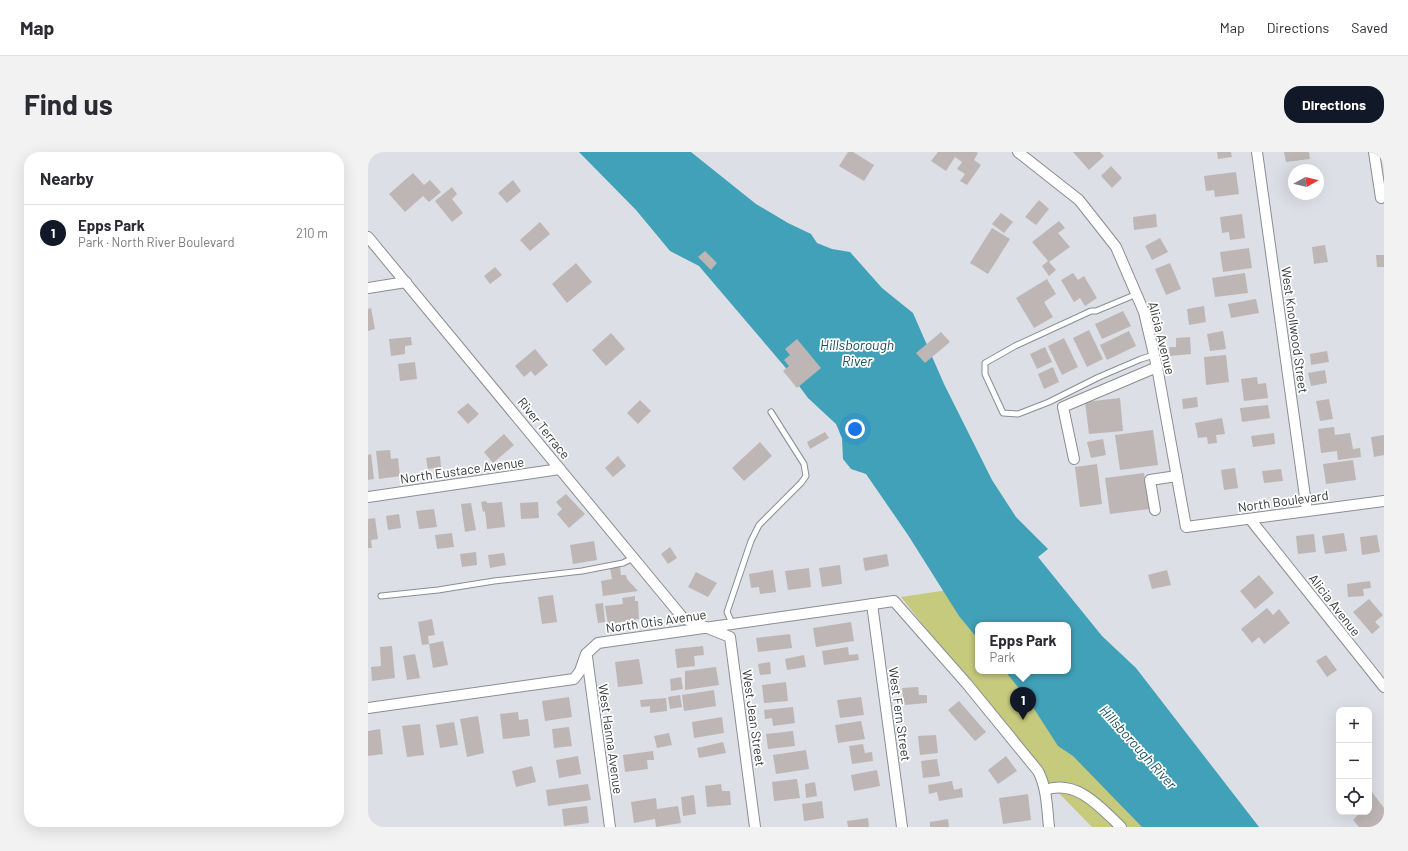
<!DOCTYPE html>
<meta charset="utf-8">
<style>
body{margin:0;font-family:Barlow,sans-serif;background:#f2f2f3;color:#2b2b33}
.controls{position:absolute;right:12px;bottom:12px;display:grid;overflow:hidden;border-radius:8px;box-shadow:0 4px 16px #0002}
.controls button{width:36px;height:36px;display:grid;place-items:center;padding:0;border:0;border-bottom:1px solid #e1e1e2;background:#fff;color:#2b2b33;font:20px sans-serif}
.compass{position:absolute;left:920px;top:12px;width:36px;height:36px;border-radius:50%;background:#fff;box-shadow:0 4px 16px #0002;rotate:82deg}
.you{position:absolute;left:487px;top:277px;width:14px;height:14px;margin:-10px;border:3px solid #fff;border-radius:50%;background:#1a73e8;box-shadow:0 0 0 6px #1a73e833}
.badge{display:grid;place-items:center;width:26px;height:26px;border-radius:50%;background:#111827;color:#fff;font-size:13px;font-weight:700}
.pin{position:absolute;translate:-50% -33px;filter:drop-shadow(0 1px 2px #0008)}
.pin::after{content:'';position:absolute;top:21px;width:14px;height:12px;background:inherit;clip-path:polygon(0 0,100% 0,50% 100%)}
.popup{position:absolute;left:607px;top:470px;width:96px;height:52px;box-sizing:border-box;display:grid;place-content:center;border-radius:8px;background:#fff;filter:drop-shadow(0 1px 3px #0005);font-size:13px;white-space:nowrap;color:#7c7c81}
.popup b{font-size:15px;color:#2b2b33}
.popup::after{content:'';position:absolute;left:50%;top:100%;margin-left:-8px;border:8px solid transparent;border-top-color:#fff}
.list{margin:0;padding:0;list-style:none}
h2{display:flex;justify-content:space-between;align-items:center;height:52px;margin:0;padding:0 16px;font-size:17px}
h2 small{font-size:13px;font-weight:400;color:#7c7c81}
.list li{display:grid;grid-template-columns:26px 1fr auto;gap:12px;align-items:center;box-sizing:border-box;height:56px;padding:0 16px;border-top:1px solid #e1e1e2}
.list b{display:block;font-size:15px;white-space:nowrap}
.list p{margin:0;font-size:13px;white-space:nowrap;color:#7c7c81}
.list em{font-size:13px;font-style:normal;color:#7c7c81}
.icon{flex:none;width:22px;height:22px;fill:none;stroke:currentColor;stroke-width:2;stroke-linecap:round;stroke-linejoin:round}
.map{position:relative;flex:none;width:1016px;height:675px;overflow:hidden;border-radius:16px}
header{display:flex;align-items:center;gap:24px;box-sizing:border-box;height:56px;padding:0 20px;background:#fff;border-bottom:1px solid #e1e1e2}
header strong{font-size:19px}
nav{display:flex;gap:22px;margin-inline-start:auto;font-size:14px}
.intro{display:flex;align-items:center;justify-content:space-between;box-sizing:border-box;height:96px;padding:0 24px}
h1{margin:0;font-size:28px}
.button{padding:10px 18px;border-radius:16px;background:#111827;color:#fff;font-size:14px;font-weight:700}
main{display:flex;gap:24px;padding:0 24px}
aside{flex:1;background:#fff;border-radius:16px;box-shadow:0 4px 16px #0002}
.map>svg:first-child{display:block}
.green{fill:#c5ca7c}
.water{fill:#40a1b9}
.building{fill:#bdb6b5}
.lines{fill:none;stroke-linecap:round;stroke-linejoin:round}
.lane-casing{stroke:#8a8d92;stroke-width:7}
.street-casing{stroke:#8a8d92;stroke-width:12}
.lane{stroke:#fff;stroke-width:5}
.street{stroke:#fff;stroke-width:10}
.labels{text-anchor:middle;stroke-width:3.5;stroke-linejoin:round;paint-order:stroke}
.street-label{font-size:13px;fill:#353739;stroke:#fff}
.water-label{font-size:14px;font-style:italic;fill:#194f5d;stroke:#fff}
</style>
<header>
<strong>Map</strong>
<nav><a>Map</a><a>Directions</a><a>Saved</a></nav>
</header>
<div class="intro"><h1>Find us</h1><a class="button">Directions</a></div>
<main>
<aside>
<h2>Nearby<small></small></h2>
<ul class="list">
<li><span class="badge">1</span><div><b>Epps Park</b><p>Park · North River Boulevard</p></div><em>210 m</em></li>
</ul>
</aside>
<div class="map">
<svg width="1016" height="675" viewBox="0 0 1016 675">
<rect width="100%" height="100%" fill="#dcdfe5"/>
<path class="green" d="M580,438L610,480V519H642L780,675H724L679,629L533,445Z"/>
<path class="water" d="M211,0H323L388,52L420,71L443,82L449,91L464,97L482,100L514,136L545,161L576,232L624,328L648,365L680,397L670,405L734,484L768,516L891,675H774L705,604L690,594L661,549L637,519H700V473H610V487L591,464L540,383L498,322L483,317L475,307L474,286L468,272L440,246L417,215L331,114L302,99L268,58Z"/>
<g class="building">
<path d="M480,0H485L506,13L496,29L471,14Z"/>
<path d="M570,0H608L610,1L606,8L613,13L599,33L592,29L597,22L589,17L594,10L587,5L578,19L563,9Z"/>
<path d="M705,0H732L736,4L721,18Z"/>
<path d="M849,0H863L864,5L850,7Z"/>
<path d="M916,0H941L942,7L918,10Z"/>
<path d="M743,14L754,26L744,36L733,24Z"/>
<path d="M868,20L871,42L847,45L846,38L838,39L836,24Z"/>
<path d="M45,21L56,33L62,28L73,40L61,50L55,44L37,60L21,42Z"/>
<path d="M145,28L153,39L139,51L130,41Z"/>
<path d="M84,35L89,42L84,47L95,61L84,70L67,49Z"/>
<path d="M671,48L681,57L668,73L657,65Z"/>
<path d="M633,61L645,70L636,81L624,72Z"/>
<path d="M788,62L789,75L766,78L765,65Z"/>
<path d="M874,62L877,86L862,88L861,80L854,81L852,65Z"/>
<path d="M691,69L697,76L690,81L702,95L681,110L688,118L681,124L674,114L680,109L664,90Z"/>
<path d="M172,70L182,82L162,99L152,88Z"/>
<path d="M624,76L642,87L620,122L602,111Z"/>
<path d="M792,86L800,100L784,108L777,94Z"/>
<path d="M957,93L960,110L946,112L944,95Z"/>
<path d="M881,96L884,116L855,120L852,100Z"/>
<path d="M337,99L349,111L343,118L330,105Z"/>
<path d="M1008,103H1016V115H1009Z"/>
<path d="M208,111L224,130L199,151L184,132Z"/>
<path d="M802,111L813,137L798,143L787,117Z"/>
<path d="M127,115L134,123L122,132L116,124Z"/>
<path d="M705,121L710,128L716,124L729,146L717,154L712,146L706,150L693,128Z"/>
<path d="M877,121L880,141L847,145L844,126Z"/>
<path d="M679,127L688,142L676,150L685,165L666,176L648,146Z"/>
<path d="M888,147L891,161L863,166L860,152Z"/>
<path d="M836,154L838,170L821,173L819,157Z"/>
<path d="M3,156L7,177L0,179V157Z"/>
<path d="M755,159L763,174L734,187L727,172Z"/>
<path d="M721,178L735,207L719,215L705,186Z"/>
<path d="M761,179L768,194L739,208L732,193Z"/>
<path d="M855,179L858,197L842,199L839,182Z"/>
<path d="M573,180L582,190L557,211L548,201Z"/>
<path d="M243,181L257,197L238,214L224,198Z"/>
<path d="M43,185L44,193L37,194V202L23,204L21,187Z"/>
<path d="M822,185L823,202L802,204L801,195H808V186Z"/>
<path d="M696,186L710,215L694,223L680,194Z"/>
<path d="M429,187L453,216L429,236L415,219L421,214L416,208L422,203L417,197Z"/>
<path d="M677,195L684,210L669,217L662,202Z"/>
<path d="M167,197L180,213L167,224L163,219L156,225L147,214Z"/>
<path d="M959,199L961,210L943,213L942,202Z"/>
<path d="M858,203L861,230L838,233L836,205Z"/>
<path d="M47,210L49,227L32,229L30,212Z"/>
<path d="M685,215L691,230L676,237L670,222Z"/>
<path d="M957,218L959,231L943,234L940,221Z"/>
<path d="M889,225L890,232L898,231L900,246L876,249L873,227Z"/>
<path d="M829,245L830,255L815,257L814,247Z"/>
<path d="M752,246L755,279L721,282L717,250Z"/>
<path d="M961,247L965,267L952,269L948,249Z"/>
<path d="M272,248L283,259L270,272L259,261Z"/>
<path d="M100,251L111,262L100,272L89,260Z"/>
<path d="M900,253L902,266L874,270L872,256Z"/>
<path d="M854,266L857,282L848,283L849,291L840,292L839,285L830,286L827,271Z"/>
<path d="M966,275L967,283L982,281L985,297L992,296L993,305L970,308L969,299L953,301L950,277Z"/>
<path d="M785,278L790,313L752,318L747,283Z"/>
<path d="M457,280L461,286L442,297L439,290Z"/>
<path d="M906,281L907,292L885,295L883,284Z"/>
<path d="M136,282L146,293L125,311L116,300Z"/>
<path d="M1016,283V303L1006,305L1003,285Z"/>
<path d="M735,287L738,303L723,306L719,290Z"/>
<path d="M392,290L404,304L376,329L364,316Z"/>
<path d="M22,298L23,307L30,306L32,324L11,327L8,299Z"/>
<path d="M3,302L6,327L0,328V303Z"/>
<path d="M72,304L73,315L60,317L58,306Z"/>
<path d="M250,304L258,314L245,325L237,316Z"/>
<path d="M985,308L988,328L958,332L955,312Z"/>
<path d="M729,312L734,352L712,355L707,315Z"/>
<path d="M867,316L870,336L856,338L853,318Z"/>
<path d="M913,317L915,329L896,331L894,319Z"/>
<path d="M776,321L781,357L742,362L737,326Z"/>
<path d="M198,342L217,362L201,376L189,362L194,357L188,350Z"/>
<path d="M118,349L119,351H124L134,350L137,375L119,377L117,359L115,360L113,350Z"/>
<path d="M170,350L171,366L153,367L152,351Z"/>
<path d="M103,351L108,378L97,380L93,352Z"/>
<path d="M66,357L69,375L51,377L48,359Z"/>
<path d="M31,362L33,376L20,378L18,364Z"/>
<path d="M7,366L10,387L3,388L4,396H0V367Z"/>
<path d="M84,381L86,395L69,397L67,383Z"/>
<path d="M976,381L979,399L957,402L954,384Z"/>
<path d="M946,382L948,400L930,402L928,384Z"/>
<path d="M1009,383L1012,400L994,403L992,385Z"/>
<path d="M226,389L229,408L205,412L202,393Z"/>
<path d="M302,395L309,406L300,412L293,402Z"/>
<path d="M108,400L109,413L94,415L92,402Z"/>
<path d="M136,401L138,413L122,416L120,403Z"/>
<path d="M519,402L521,414L497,419L495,406Z"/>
<path d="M472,413L474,432L454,435L451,416Z"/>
<path d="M252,415L253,423H258L259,427L270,439L235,444L233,429L244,427L242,416Z"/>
<path d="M441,416L443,435L420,438L417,419Z"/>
<path d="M405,418L408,440L392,442L391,435L383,436L381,422Z"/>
<path d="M799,418L803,433L784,437L780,423Z"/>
<path d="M328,420L349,431L340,445L320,435Z"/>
<path d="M891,423L906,441L887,457L872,439Z"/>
<path d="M1002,429L1003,436L995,437L996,444L980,445L979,432Z"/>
<path d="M185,443L189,470L174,472L170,445Z"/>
<path d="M267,444V449H270L271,467L240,472L237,454L255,452L254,446Z"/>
<path d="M1001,447L1015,463L1007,470L1012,475L1004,482L985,460Z"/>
<path d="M235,451L237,470L230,471L227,452Z"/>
<path d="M899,456L905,463L911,457L922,471L896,492L891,485L884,491L873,477Z"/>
<path d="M64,467L67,483L60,484L61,492L54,493L50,470Z"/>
<path d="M483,470L486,489L448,495L445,476Z"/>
<path d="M422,482L424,496L390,500L388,486Z"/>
<path d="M75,489L80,513L65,516L61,492Z"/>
<path d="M24,494L27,526L4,529L3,515L13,514L12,495Z"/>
<path d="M335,494L336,503L326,504L327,514L309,516L307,497Z"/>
<path d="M480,495L481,503L490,502L491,508L456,513L454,499Z"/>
<path d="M47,502L52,526L39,528L35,504Z"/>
<path d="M436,503L438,515L419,518L417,507Z"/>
<path d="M958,503L969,518L959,525L948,509Z"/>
<path d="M271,507L275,532L250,535L247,510Z"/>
<path d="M402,510L403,522L392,523L390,512Z"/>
<path d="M348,515L351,533L317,538V519Z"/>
<path d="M313,525L315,537L303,539L302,527Z"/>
<path d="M418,530L420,549L396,551L394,533Z"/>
<path d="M550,535L551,543H559V551L536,553L534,536Z"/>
<path d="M346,538L348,554L316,559L314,543Z"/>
<path d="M312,543L314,555L302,557L300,545Z"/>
<path d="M201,545L204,565L177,569L174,549Z"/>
<path d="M493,545L496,563L472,566L469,548Z"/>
<path d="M298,546L299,559L282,561V554L273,555L272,548Z"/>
<path d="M591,549L618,580L607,589L580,558Z"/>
<path d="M425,555L427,571L405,574L404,566L397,567L396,558Z"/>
<path d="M150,560L151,568L160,567L162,584L135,587L132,562Z"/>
<path d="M110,564L116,601L99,605L92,567Z"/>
<path d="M354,565L356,581L326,586L324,570Z"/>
<path d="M493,569L497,587L470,591L467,573Z"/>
<path d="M86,570L90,593L72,596L68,573Z"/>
<path d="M52,572L56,603L39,605L34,574Z"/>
<path d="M201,575L204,594L186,596L184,577Z"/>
<path d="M12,577L15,602L0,604V579Z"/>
<path d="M425,579L427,594L400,597L398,582Z"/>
<path d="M301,581L304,593L289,596L286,584Z"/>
<path d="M568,583L570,601L552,603L550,584Z"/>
<path d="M355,590L358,601L331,606L329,596Z"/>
<path d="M495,592L497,601L504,600L505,609L484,612L481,594Z"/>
<path d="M438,598L441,617L408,622L405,603Z"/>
<path d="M285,599L286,608H279L280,617L257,620L255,603Z"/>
<path d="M210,604L213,622L191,626L188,608Z"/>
<path d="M638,604L649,619L630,632L620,618Z"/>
<path d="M569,607L572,624L555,626L553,609Z"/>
<path d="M164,614L168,630L148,635L144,619Z"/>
<path d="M509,618L512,634L486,639L483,623Z"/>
<path d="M429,627L432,646L406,649L404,630Z"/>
<path d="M584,629L586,638L594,636L595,645L571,649L569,640L561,642L560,633Z"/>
<path d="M447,630L449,644L438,646L437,632Z"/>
<path d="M220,632L223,648L180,654L178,638Z"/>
<path d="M353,632L354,639H362L363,653L339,655L337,634Z"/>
<path d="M1004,640L1016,656V675H991L985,668L991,662L990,660H1001V643Z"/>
<path d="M660,642L663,668L635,672L631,646Z"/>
<path d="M326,643L328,662L315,664L313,645Z"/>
<path d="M288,646L289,657L310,654L313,671L288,675L287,667L266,671L263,650Z"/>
<path d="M454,649L456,666L436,669L434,652Z"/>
<path d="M219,654L221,671L196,674L194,657Z"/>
<path d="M500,666L501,675H480L479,669Z"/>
<path d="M580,667L581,675H562V670Z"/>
</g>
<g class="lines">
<g class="lane-casing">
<g id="lane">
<path d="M769,142L728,159H723L647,194L617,211V222L635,261L650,262L681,250L731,225L773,207L786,203"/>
<path d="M13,444L70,438L126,429L214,419L255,411L265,406"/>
<path d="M364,471L359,460L383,389L391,373L433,331L438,324L436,312L403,260"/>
</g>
</g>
<g class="street-casing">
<g id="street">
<path d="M650,0L711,48L748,95L776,160L789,215L818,375L1016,349"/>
<path d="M889,0L939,359"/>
<path d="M1006,0L1013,46"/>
<path d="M0,85L315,466L362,485L387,675"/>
<path d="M0,136L38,130"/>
<path d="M706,307L695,255L789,215"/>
<path d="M0,345L192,317"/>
<path d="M787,358L782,328L809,324"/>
<path d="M882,367L1016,535"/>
<path d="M504,452L534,675"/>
<path d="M219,505L242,675"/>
<path d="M0,556L206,527L212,519L218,502L230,491L526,449L599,532L670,619C679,636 679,656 681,675"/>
<path d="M677,638C709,627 732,655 753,675"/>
</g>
</g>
<use href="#lane" class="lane"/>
<use href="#street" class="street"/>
</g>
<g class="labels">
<g class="street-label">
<text transform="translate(927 178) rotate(82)" y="5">West Knollwood Street</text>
<text transform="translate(794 186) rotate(76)" y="5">Alicia Avenue</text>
<text transform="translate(176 276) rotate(51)" y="5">River Terrace</text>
<text transform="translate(94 318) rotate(-8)" y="5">North Eustace Avenue</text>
<text transform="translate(915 349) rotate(-8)" y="5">North Boulevard</text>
<text transform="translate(967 453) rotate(52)" y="5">Alicia Avenue</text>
<text transform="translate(288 469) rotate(-8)" y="5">North Otis Avenue</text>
<text transform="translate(532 562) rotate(82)" y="5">West Fern Street</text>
<text transform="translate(386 566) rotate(82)" y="5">West Jean Street</text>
<text transform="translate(243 587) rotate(82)" y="5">West Hanna Avenue</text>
</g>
<g class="water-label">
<text x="489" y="198">Hillsborough<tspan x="489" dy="16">River</tspan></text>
<text transform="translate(770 595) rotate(48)" y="5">Hillsborough River</text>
</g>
</g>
</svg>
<div class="controls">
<button>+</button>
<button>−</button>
<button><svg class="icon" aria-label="locate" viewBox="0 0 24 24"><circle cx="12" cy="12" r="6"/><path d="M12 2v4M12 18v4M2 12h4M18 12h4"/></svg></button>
</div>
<svg class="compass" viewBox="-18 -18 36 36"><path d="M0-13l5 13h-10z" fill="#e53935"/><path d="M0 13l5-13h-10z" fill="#7c7c81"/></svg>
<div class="you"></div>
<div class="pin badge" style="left:655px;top:568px">1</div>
<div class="popup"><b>Epps Park</b>Park</div>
</div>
</main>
